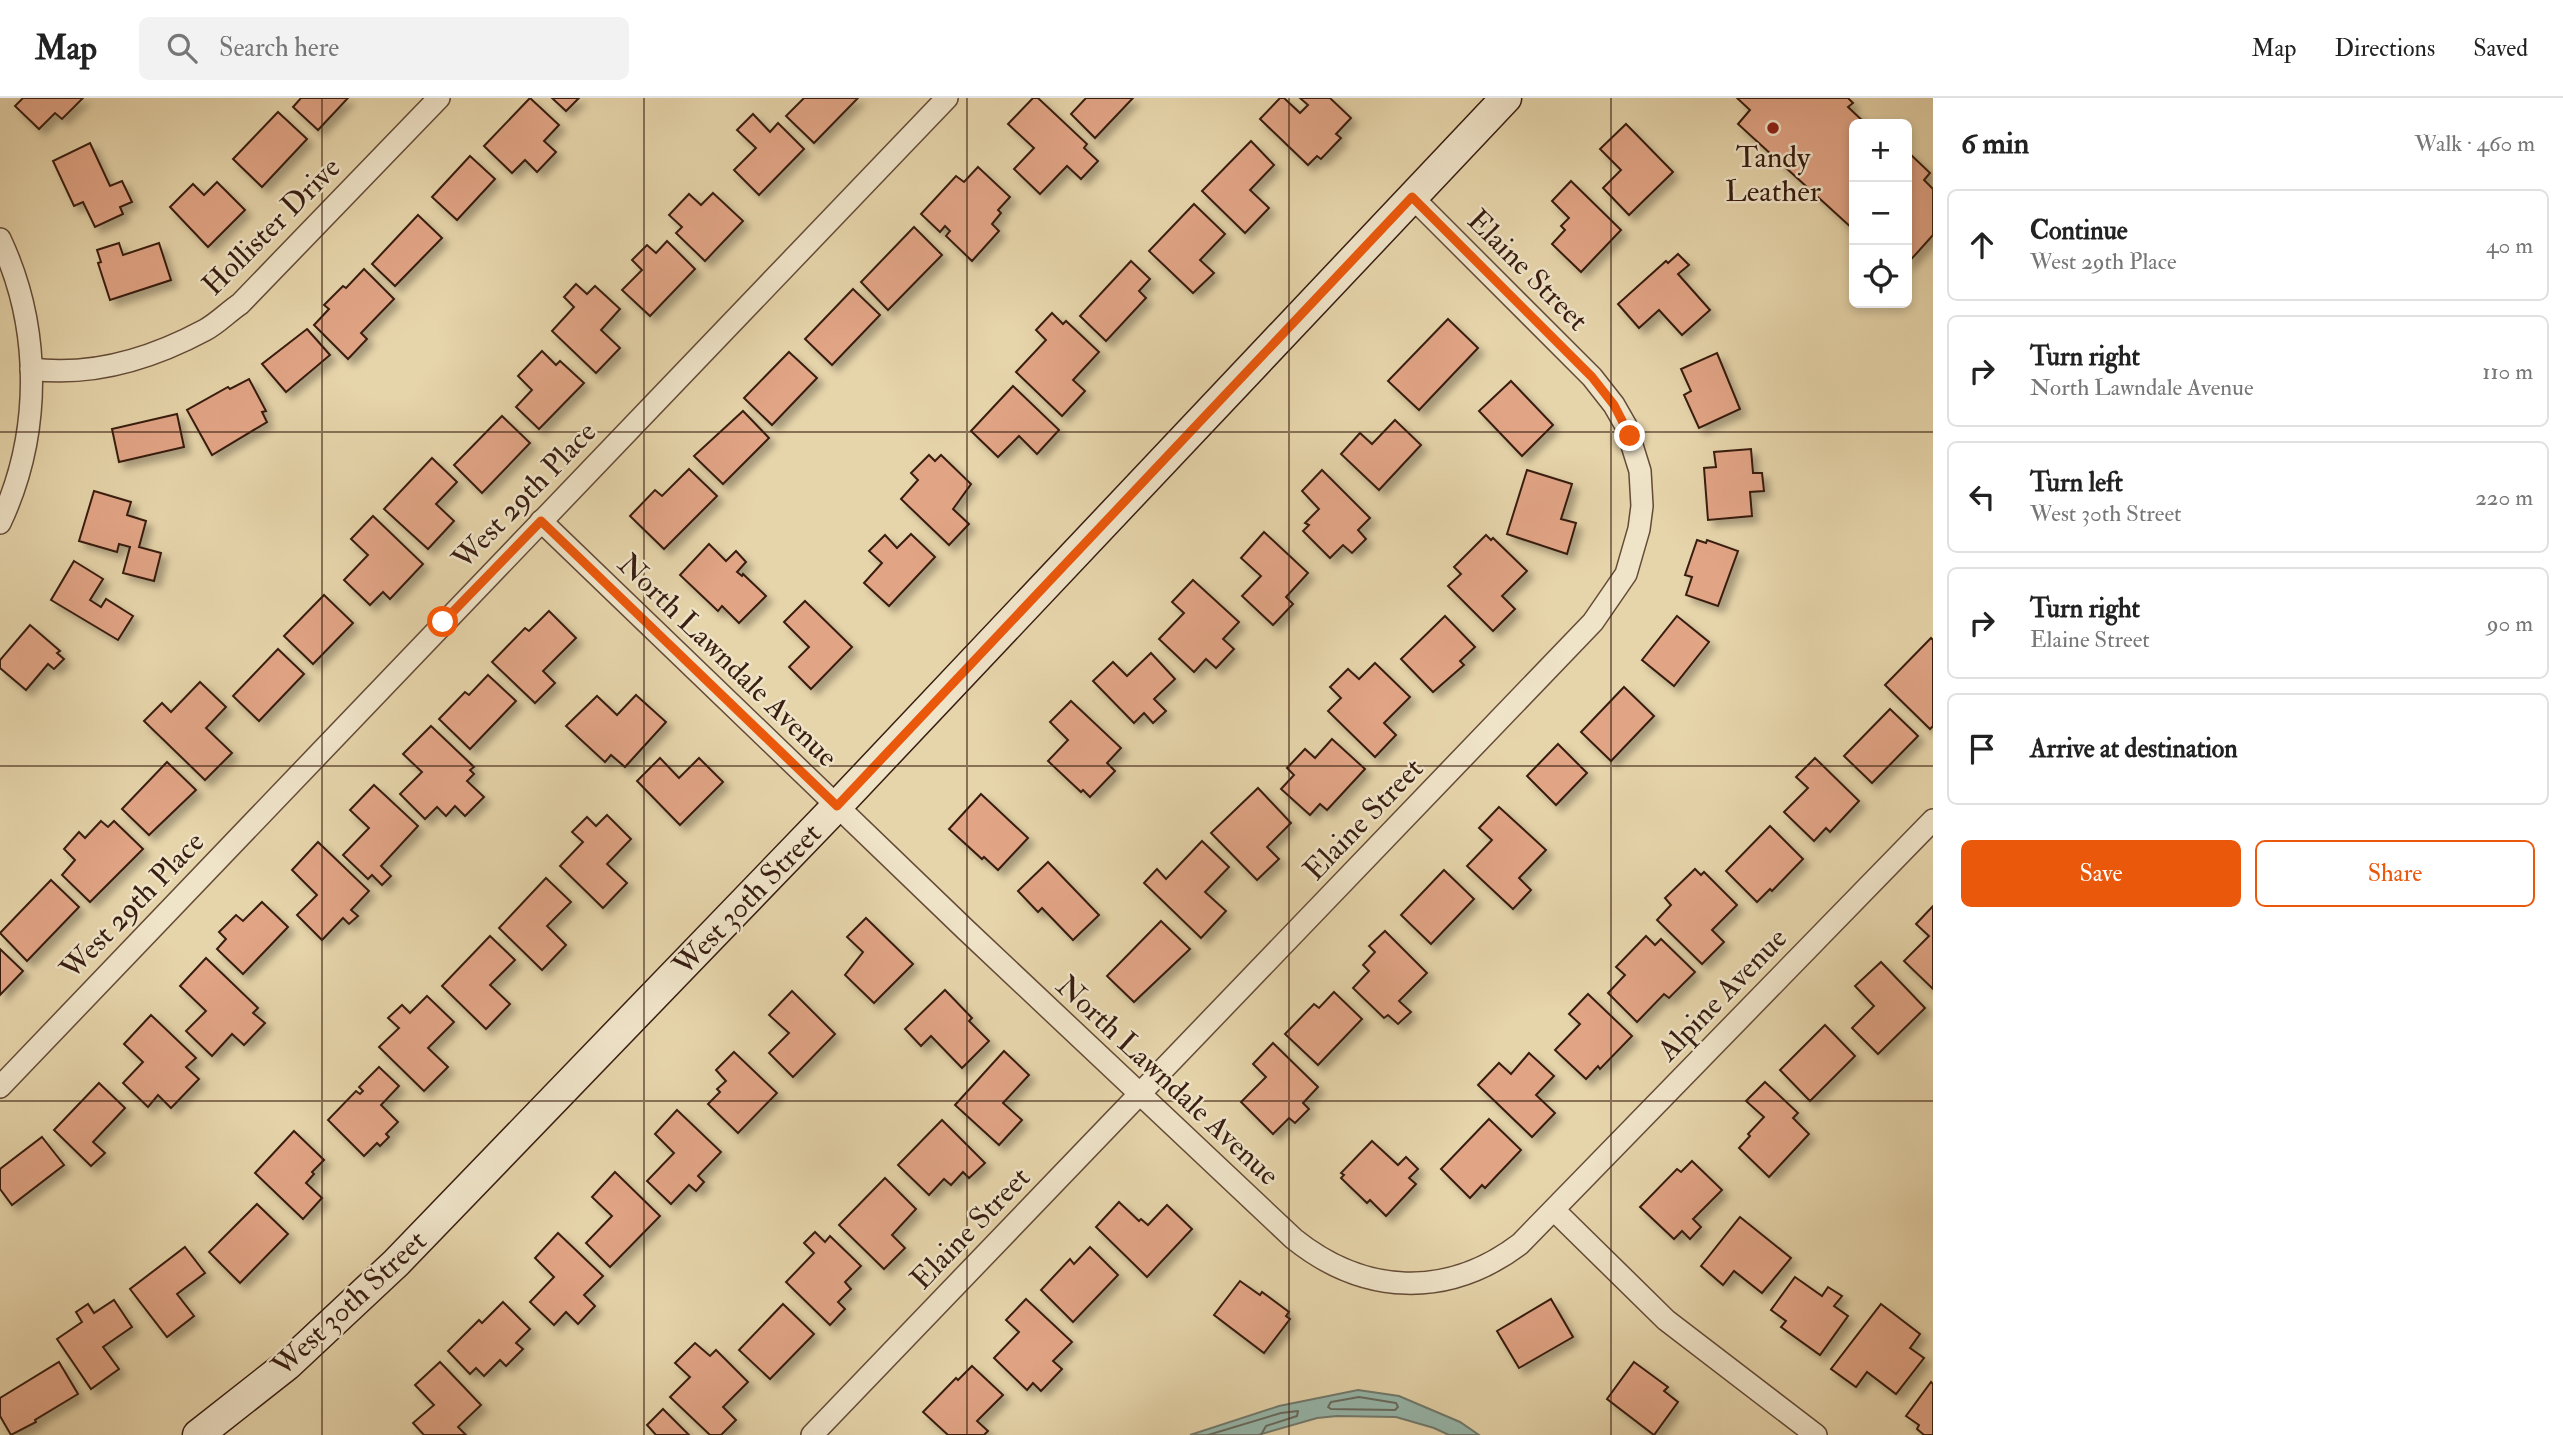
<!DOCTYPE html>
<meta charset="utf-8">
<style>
body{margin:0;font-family:"IM FELL Double Pica",serif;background:#f2f2f2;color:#222}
.controls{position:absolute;right:21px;top:21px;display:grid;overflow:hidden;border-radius:10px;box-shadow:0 4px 10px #0003}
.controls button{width:63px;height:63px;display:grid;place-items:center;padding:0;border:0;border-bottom:2px solid #e0e0e0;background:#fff;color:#222;font:35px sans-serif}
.stop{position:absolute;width:21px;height:21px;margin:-16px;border:5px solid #ea580c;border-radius:50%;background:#fff}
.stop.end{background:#ea580c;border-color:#fff;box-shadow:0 2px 7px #0008}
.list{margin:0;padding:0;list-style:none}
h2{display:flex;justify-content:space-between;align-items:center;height:91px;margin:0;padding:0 28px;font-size:30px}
h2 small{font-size:23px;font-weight:400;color:#767676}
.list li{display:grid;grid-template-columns:46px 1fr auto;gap:21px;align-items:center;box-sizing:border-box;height:112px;margin:0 14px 14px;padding:0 14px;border:2px solid #e0e0e0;border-radius:10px}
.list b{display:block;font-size:26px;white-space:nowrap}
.list p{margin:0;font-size:23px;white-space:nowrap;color:#767676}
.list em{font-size:23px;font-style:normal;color:#767676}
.actions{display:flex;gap:14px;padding:21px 28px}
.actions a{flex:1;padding:16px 0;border:2px solid #ea580c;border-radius:10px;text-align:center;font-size:24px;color:#ea580c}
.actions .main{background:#ea580c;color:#fff}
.icon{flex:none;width:38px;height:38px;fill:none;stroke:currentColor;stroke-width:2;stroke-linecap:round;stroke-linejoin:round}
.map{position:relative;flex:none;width:1933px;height:1337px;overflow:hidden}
header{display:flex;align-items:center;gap:42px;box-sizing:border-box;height:98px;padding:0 35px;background:#fff;border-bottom:2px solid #e0e0e0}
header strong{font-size:33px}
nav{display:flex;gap:38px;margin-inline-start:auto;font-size:24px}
.search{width:490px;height:63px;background:#f2f2f2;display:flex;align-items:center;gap:18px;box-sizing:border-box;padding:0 24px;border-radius:10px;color:#767676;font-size:26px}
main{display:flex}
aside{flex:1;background:#fff}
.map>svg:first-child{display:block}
.water{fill:#96b8ac;stroke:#707a6e;stroke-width:2}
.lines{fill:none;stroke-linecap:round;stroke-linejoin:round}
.shore{stroke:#676a5e;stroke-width:2}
.building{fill:#e1a485;stroke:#381d11;stroke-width:2;filter:url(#shadow)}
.street-casing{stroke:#644b37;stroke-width:24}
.secondary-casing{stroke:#381d11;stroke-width:33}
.street{stroke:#efe3c8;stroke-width:21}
.secondary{stroke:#efe3c8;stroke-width:30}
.route{stroke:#ea580c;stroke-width:9}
.grid{fill:none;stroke:#381d11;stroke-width:2;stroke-opacity:0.55}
.poi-dot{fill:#8f2418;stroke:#efe3c8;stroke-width:2.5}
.labels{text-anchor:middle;stroke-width:5;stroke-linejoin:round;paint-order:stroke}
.poi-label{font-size:30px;fill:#381d11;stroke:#efe3c8}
.street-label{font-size:30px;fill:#381d11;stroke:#efe3c8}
</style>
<header>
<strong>Map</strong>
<div class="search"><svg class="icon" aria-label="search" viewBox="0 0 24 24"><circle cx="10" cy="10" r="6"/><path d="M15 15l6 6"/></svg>Search here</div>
<nav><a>Map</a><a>Directions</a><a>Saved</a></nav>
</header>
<main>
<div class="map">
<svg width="1933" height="1337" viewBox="0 0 1933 1337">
<defs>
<filter id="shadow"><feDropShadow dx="6" dy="6" stdDeviation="3.5" flood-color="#0004"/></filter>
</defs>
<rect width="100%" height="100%" fill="#e6d4aa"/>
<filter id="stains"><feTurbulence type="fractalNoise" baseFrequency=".00286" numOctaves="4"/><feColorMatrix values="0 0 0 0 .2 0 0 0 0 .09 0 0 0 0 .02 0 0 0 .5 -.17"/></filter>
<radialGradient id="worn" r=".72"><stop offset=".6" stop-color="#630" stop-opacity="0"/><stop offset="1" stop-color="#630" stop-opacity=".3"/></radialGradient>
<path class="water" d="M1358,1292L1399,1298L1460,1324L1479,1337H1449L1434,1330L1396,1319L1337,1318L1317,1320L1258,1337H1190L1279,1308Z"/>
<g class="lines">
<g class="shore">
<path d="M1359,1299L1396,1305L1398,1309L1395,1312L1331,1311L1328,1309L1331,1304Z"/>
<path d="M1208,1337L1281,1315L1298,1313L1297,1318L1266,1328L1261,1337"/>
</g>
</g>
<g class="building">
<path d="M23,0H83L62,21L55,15L39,31L15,8Z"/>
<path d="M301,0H348L318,32L293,9Z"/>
<path d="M530,0L559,27L544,43L556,54L537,74L525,62L512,75L484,48Z"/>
<path d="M552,0H579L566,13Z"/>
<path d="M804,0H858L814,45L786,18Z"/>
<path d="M1033,0H1038L1087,46L1084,50L1098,63L1081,81L1067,68L1040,96L1014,71L1034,50L1008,26Z"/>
<path d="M1086,0H1133L1095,40L1071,16Z"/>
<path d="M1280,0H1284L1300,15L1308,7L1300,0H1330L1351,20L1336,36L1341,40L1321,61L1317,58L1308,67L1260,21Z"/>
<path d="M1737,0H1848L1853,5L1848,9L1866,26H1854V132L1738,26L1750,12Z"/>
<path d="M278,14L307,41L262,89L233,61Z"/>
<path d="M753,16L770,34L778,25L804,51L759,97L734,72L756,50L737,32Z"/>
<path d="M1626,26L1673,74L1629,117L1603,90L1621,72L1600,51Z"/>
<path d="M1251,43L1274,67L1250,92L1269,110L1245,135L1202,93Z"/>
<path d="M90,45L110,88L122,83L132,104L120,109L123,116L95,129L83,104L74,108L53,63Z"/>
<path d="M1907,53L1930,75L1924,82L1933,91V137L1907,166Z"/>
<path d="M470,58L495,81L457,122L432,99Z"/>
<path d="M978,69L1010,99L998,112L1001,115L992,126L999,133L972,163L946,138L950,133L945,128L940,134L921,116L956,78L964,84Z"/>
<path d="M1571,83L1621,132L1581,174L1552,146L1565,132L1561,128L1569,120L1552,103Z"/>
<path d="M217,84L245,112L208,149L170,109L193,86L204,97Z"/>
<path d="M713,95L743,123L705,163L676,135L682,129L669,117L689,96L701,107Z"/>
<path d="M1194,106L1225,136L1200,162L1214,175L1193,195L1149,153Z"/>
<path d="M418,117L442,140L395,188L372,166Z"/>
<path d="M914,129L942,157L888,212L861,184Z"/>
<path d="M667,143L695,171L650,218L622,192L642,172L632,162L647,147L656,155Z"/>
<path d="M119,145L123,157L159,145L171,182L110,202L98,165L101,164L97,152Z"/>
<path d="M1678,156L1689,167L1678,176L1710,212L1682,237L1659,212L1639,230L1618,206L1666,163L1668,165Z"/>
<path d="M1131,163L1150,181L1139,193L1146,200L1106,243L1080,218Z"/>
<path d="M364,171L394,201L361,235L367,241L348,261L314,227L329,211L324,207L343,188L346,190Z"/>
<path d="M576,186L587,196L595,188L620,211L601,232L620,250L596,275L552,233L574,209L564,199Z"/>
<path d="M853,191L880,217L832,267L805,241Z"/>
<path d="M1052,215L1063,226L1066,223L1099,254L1073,282L1085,293L1062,318L1016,274L1046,242L1036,232Z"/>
<path d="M1448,221L1478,250L1419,312L1388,283Z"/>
<path d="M307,231L330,257L286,294L262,266Z"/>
<path d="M542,253L556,267L560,263L584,285L539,331L516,309L532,292L518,278Z"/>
<path d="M789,254L817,280L772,327L744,300Z"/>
<path d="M1717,255L1740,311L1699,330L1684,297L1691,293L1681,271Z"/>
<path d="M249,281L266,313L262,314L267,324L212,357L187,312L228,289L230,291Z"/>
<path d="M1511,283L1553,327L1522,358L1479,313Z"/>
<path d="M1013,288L1059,332L1037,356L1019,338L998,359L971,333Z"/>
<path d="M743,313L769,340L723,386L694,358Z"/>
<path d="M177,316L184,349L119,364L112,331Z"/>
<path d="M502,318L530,345L482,395L454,367Z"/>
<path d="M1395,322L1421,347L1379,392L1341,356L1360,335L1372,346Z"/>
<path d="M1751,351L1753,375H1762L1764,393L1750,394L1752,418L1708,422L1704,370L1716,369L1714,354Z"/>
<path d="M929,357L935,363L941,357L971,386L953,411L969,426L949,447L901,401L918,382L911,375Z"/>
<path d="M432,360L457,384L436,406L454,423L428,451L384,411Z"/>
<path d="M689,371L717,398L664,451L630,418L655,392L662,398Z"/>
<path d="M1322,372L1370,420L1358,432L1366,441L1352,455L1343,447L1330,460L1303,433L1309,427L1305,425L1319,411L1302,393Z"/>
<path d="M1527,372L1572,386L1561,421L1576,425L1567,456L1507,436Z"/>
<path d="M94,393L131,404L127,417L146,423L139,449L161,455L154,483L123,475L130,449L119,446L117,454L79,443Z"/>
<path d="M373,418L423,466L390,501L383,494L370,507L344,482L368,457L351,441Z"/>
<path d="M1264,434L1308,475L1286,499L1293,506L1273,527L1242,498L1261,478L1241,460Z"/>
<path d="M911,436L935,459L889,508L864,485L882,465L869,453L885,437L897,450Z"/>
<path d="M1486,437L1491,442L1493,440L1527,473L1502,498L1515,511L1493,533L1448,488L1461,476L1454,469Z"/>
<path d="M1697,442L1706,445L1707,442L1738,453L1718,508L1686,497L1692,479L1685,477Z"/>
<path d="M709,446L726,463L736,453L746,464L737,474L742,478L743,476L766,498L739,525L722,508L718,513L680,477Z"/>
<path d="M74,463L103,481L90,502L101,509L106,501L133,518L118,542L51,502Z"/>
<path d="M1193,482L1239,524L1223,541L1234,551L1216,570L1206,561L1194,574L1159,541L1184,515L1172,504Z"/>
<path d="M324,497L353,525L313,566L284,538Z"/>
<path d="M805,503L852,549L811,591L789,569L809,549L784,524Z"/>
<path d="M549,513L576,540L543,573L555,585L535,605L492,564L525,530L529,533Z"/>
<path d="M1445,518L1475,549L1460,563L1464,567L1433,594L1401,561Z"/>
<path d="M1677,518L1709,544L1674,588L1642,562Z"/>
<path d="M30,527L60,553L57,555L64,561L54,571L48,566L26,592L0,570V562Z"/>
<path d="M1931,540L1933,542V628L1930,631L1885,587Z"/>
<path d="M278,551L304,576L259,623L233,598Z"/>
<path d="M1151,555L1175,581L1154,601L1166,613L1153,625L1144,615L1134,625L1093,583L1113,564L1127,578Z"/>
<path d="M1375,565L1410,599L1384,625L1396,637L1375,659L1328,613L1341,600L1330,589L1348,571L1359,581Z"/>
<path d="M488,577L516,603L470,651L439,621L465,594L469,597Z"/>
<path d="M200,584L226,609L206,630L232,655L205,682L144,623L162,605L171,614Z"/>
<path d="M1624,589L1654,618L1611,663L1581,634Z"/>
<path d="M636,597L666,624L625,669L611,657L605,664L566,628L597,598L617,617Z"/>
<path d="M1071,603L1121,650L1107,665L1115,673L1090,699L1083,692L1081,694L1048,663L1068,642L1050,624Z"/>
<path d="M1890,611L1918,638L1872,685L1844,658Z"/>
<path d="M431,628L474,669L470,672L474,676L467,683L484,699L465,718L455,708L446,718L437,709L425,721L400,696L422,674L403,656Z"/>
<path d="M1332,641L1365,671L1327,712L1320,706L1310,717L1281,691L1294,677L1287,670L1305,651L1315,660Z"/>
<path d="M1558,646L1587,675L1556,707L1527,678Z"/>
<path d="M660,660L679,680L699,660L723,684L680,727L637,683Z"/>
<path d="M1815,660L1859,703L1830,734L1826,730L1814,743L1784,714L1808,690L1796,679Z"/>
<path d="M167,664L196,692L149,737L122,711Z"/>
<path d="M374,687L418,728L381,768L391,778L382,787L372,777L368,781L343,757L369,730L350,712Z"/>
<path d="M1258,690L1291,725L1267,749L1279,761L1257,782L1211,735Z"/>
<path d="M981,696L1028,740L998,772L984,759L982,761L949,731Z"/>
<path d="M1499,709L1546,752L1519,780L1531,792L1513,811L1467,768L1492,742L1479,730Z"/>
<path d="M607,717L631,741L607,766L627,785L603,810L560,768L583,744L572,734L587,719L596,728Z"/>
<path d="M101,723L108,729L114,723L143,751L90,804L62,777L75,762L64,751L79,734L85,740Z"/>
<path d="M1770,728L1803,761L1772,793L1770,791L1757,804L1726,773Z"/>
<path d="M1202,743L1229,769L1205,794L1226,813L1201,840L1144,785L1157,771L1166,781Z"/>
<path d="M318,744L369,793L351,812L358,818L349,826L343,820L322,842L297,817L317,797L292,772Z"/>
<path d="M1048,764L1099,817L1073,842L1042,810L1038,814L1018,793Z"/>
<path d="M1695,771L1701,777L1704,774L1737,807L1712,832L1724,844L1702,866L1657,822L1671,807L1665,800Z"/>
<path d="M1444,772L1474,801L1431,846L1401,817Z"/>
<path d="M546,780L571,804L547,828L566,847L542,872L499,830Z"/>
<path d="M51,782L79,809L27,863L0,835Z"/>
<path d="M262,804L288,829L243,876L217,851L226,841L219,834L236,817L243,823Z"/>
<path d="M1933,808V891L1904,863L1929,838L1916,826Z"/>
<path d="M866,820L913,866L874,905L845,877L863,854L847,839Z"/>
<path d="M1161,823L1190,851L1134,904L1107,878Z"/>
<path d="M1385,833L1427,875L1399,903L1411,914L1398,926L1388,917L1384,920L1353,890L1369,873L1363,867L1375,854L1369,848Z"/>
<path d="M490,838L515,862L490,887L510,906L486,931L442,888Z"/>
<path d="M1646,838L1655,847L1661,841L1695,874L1669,900L1664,896L1637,924L1608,895L1625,877L1616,869Z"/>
<path d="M0,851L23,873L0,897Z"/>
<path d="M206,860L258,910L253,915L265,925L244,947L232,936L212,958L186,933L206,913L180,888Z"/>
<path d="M1881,864L1925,910L1878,956L1852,930L1874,908L1855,888Z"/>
<path d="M945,892L972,920L969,923L989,943L962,970L931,938L921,948L905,931Z"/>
<path d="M792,893L835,936L793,979L769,955L789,935L769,917Z"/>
<path d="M1334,894L1362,921L1318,967L1285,936L1314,906L1319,910Z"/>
<path d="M1588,896L1632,938L1600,971L1598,968L1586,981L1555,952L1580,926L1569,916Z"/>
<path d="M427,898L454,924L428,950L448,969L424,993L379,949L399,930L388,920L402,907L410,915Z"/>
<path d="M151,917L196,960L186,969L199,981L171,1010L158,997L148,1009L123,985L143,964L124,946Z"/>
<path d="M1825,927L1855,958L1810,1003L1780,972Z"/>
<path d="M1273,945L1318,989L1303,1005L1309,1011L1295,1025L1289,1020L1273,1036L1241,1004L1266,979L1253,966Z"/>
<path d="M1004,953L1029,977L1003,1005L1022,1022L999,1047L955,1007Z"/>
<path d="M734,954L777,995L738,1035L708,1006L720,994L717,991L726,983L716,972Z"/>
<path d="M1529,955L1554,978L1536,997L1555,1015L1532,1039L1478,987L1499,965L1511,976Z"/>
<path d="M379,969L399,988L381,1007L398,1024L386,1036L389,1039L380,1048L377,1045L364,1058L328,1022L356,993L360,996L363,993L359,989Z"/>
<path d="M1765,984L1798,1015L1793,1020L1809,1036L1769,1079L1739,1050L1750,1038L1748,1036L1764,1019L1746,1003Z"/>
<path d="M99,985L125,1010L93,1044L105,1055L91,1068L54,1032Z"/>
<path d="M677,1012L721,1054L698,1078L704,1084L696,1093L689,1087L671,1106L647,1083L674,1055L655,1036Z"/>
<path d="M1489,1021L1521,1052L1485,1090L1482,1087L1470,1100L1441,1071Z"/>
<path d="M942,1022L985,1065L969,1080L963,1074L951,1087L944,1081L929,1097L898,1067Z"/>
<path d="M294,1033L324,1062L312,1074L314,1076L306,1085L322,1100L303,1121L255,1075Z"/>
<path d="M42,1039L64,1067L12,1107L0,1091V1071Z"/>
<path d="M1372,1043L1398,1067L1406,1059L1418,1071L1409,1080L1416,1086L1386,1118L1370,1102L1367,1105L1341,1080L1344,1077L1341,1075Z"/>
<path d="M1692,1063L1722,1092L1693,1121L1701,1129L1690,1141L1682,1133L1674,1141L1640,1109L1677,1071L1681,1074Z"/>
<path d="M615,1074L660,1118L610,1169L586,1145L612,1118L592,1099Z"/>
<path d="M885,1080L916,1111L892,1137L905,1150L884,1171L839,1127Z"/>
<path d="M1119,1104L1139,1123L1141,1121L1148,1127L1167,1107L1192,1131L1147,1179L1096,1129Z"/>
<path d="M257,1106L288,1136L240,1185L209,1154Z"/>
<path d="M1740,1119L1791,1160L1762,1195L1734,1173L1723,1187L1701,1168Z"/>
<path d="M815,1134L825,1144L830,1138L861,1168L845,1184L851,1191L838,1204L845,1211L830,1227L786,1184L814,1155L804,1145Z"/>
<path d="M558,1135L603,1178L584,1197L595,1208L578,1226L566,1214L554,1227L530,1204L554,1179L535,1160Z"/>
<path d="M185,1149L205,1175L177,1196L194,1218L167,1239L130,1191Z"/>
<path d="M1090,1149L1118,1177L1073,1224L1041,1192L1070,1161L1074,1166Z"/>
<path d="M1795,1179L1822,1198L1828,1189L1842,1198L1834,1208L1848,1218L1820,1257L1781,1229L1786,1223L1771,1212Z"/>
<path d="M1240,1183L1260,1197L1262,1194L1289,1214L1286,1218L1290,1221L1264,1255L1214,1217Z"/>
<path d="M1026,1201L1072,1244L1053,1263L1062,1271L1041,1293L1033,1285L1027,1292L994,1260L1019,1234L1006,1222Z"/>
<path d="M1551,1201L1573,1239L1519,1270L1497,1233Z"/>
<path d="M114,1202L132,1229L103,1249L119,1271L91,1291L57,1241L82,1224L76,1214L88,1206L94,1215Z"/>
<path d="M503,1204L530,1231L516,1245L523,1251L506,1268L500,1262L484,1278L476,1270L470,1276L448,1253L479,1222L482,1225Z"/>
<path d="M783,1206L814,1236L770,1281L739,1252Z"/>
<path d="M1881,1206L1920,1236L1910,1250L1924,1260L1896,1296L1867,1274L1856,1289L1831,1271Z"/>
<path d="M695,1245L710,1258L716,1252L748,1284L723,1309L736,1322L721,1337H710L670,1299L690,1279L675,1265Z"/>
<path d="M59,1264L78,1296L35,1322L36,1324L11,1337L0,1318V1300Z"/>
<path d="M440,1264L481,1307L458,1329L466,1337H424L413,1325L434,1307L415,1287Z"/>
<path d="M1634,1264L1668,1289L1664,1293L1678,1304L1654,1337L1607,1301Z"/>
<path d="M972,1268L1003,1297L977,1323L988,1333L984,1337H948L923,1314L956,1280L958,1282Z"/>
<path d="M1931,1284L1933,1286V1337H1924L1917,1331L1919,1327L1906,1318Z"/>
<path d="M663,1311L689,1337H656L647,1327Z"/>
</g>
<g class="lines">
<g class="street-casing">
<g id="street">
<path d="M0,141C42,230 42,336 0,425"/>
<path d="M31,271C93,279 151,261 205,232C218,225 228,214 240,206L439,0"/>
<path d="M541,423L966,832L1294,1141C1364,1197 1447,1201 1520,1146L1933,722"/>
<path d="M0,989L947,0"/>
<path d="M1554,1112L1666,1222L1816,1337"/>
<path d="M812,1337L1593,524L1626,476L1639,431L1642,408L1640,373L1626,328L1614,307L1592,279L1412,99"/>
</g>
</g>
<g class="secondary-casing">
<path id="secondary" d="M198,1337L287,1267L396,1165L837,708L1506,0"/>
</g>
<use href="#street" class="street"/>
<use href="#secondary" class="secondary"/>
</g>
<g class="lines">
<path class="route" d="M443,524L541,423L837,708L1412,99L1592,279L1614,307L1630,338"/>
</g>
<path class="grid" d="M322,0V1337M644,0V1337M967,0V1337M1289,0V1337M1611,0V1337M0,334H1933M0,668H1933M0,1003H1933"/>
<circle class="poi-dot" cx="1773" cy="30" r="7"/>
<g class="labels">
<g class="poi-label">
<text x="1773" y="69">Tandy<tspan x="1773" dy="34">Leather</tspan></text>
</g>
<g class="street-label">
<text transform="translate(271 128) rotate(-45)" y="10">Hollister Drive</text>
<text transform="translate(1528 172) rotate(45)" y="10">Elaine Street</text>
<text transform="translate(524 397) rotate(-46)" y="10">West 29th Place</text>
<text transform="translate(728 562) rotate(44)" y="10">North Lawndale Avenue</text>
<text transform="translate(1363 721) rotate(-46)" y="10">Elaine Street</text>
<text transform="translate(747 801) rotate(-46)" y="10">West 30th Street</text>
<text transform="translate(132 807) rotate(-46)" y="10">West 29th Place</text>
<text transform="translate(1722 896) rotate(-46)" y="10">Alpine Avenue</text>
<text transform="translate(1168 982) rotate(43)" y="10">North Lawndale Avenue</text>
<text transform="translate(970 1130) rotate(-46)" y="10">Elaine Street</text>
<text transform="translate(349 1205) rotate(-43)" y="10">West 30th Street</text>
</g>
</g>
<rect width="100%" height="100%" filter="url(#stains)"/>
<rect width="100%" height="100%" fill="url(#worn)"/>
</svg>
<div class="controls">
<button>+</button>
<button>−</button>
<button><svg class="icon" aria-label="locate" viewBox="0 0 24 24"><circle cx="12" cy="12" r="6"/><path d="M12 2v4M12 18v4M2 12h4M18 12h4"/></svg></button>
</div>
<div class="stop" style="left:443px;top:524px"></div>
<div class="stop end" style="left:1630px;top:338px"></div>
</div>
<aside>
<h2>6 min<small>Walk · 460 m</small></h2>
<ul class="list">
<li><svg class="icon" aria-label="ahead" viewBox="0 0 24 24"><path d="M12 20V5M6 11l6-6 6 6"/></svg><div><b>Continue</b><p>West 29th Place</p></div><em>40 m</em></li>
<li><svg class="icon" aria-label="right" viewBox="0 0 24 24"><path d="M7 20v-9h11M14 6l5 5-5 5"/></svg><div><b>Turn right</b><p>North Lawndale Avenue</p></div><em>110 m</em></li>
<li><svg class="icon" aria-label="left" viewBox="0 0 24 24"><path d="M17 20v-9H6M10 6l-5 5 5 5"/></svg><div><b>Turn left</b><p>West 30th Street</p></div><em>220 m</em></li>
<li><svg class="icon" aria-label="right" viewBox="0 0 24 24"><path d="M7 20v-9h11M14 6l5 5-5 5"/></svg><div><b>Turn right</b><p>Elaine Street</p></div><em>90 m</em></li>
<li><svg class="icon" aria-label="arrive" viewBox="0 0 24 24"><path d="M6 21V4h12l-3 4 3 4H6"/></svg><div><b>Arrive at destination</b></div></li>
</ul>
<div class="actions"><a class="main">Save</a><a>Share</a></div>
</aside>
</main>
